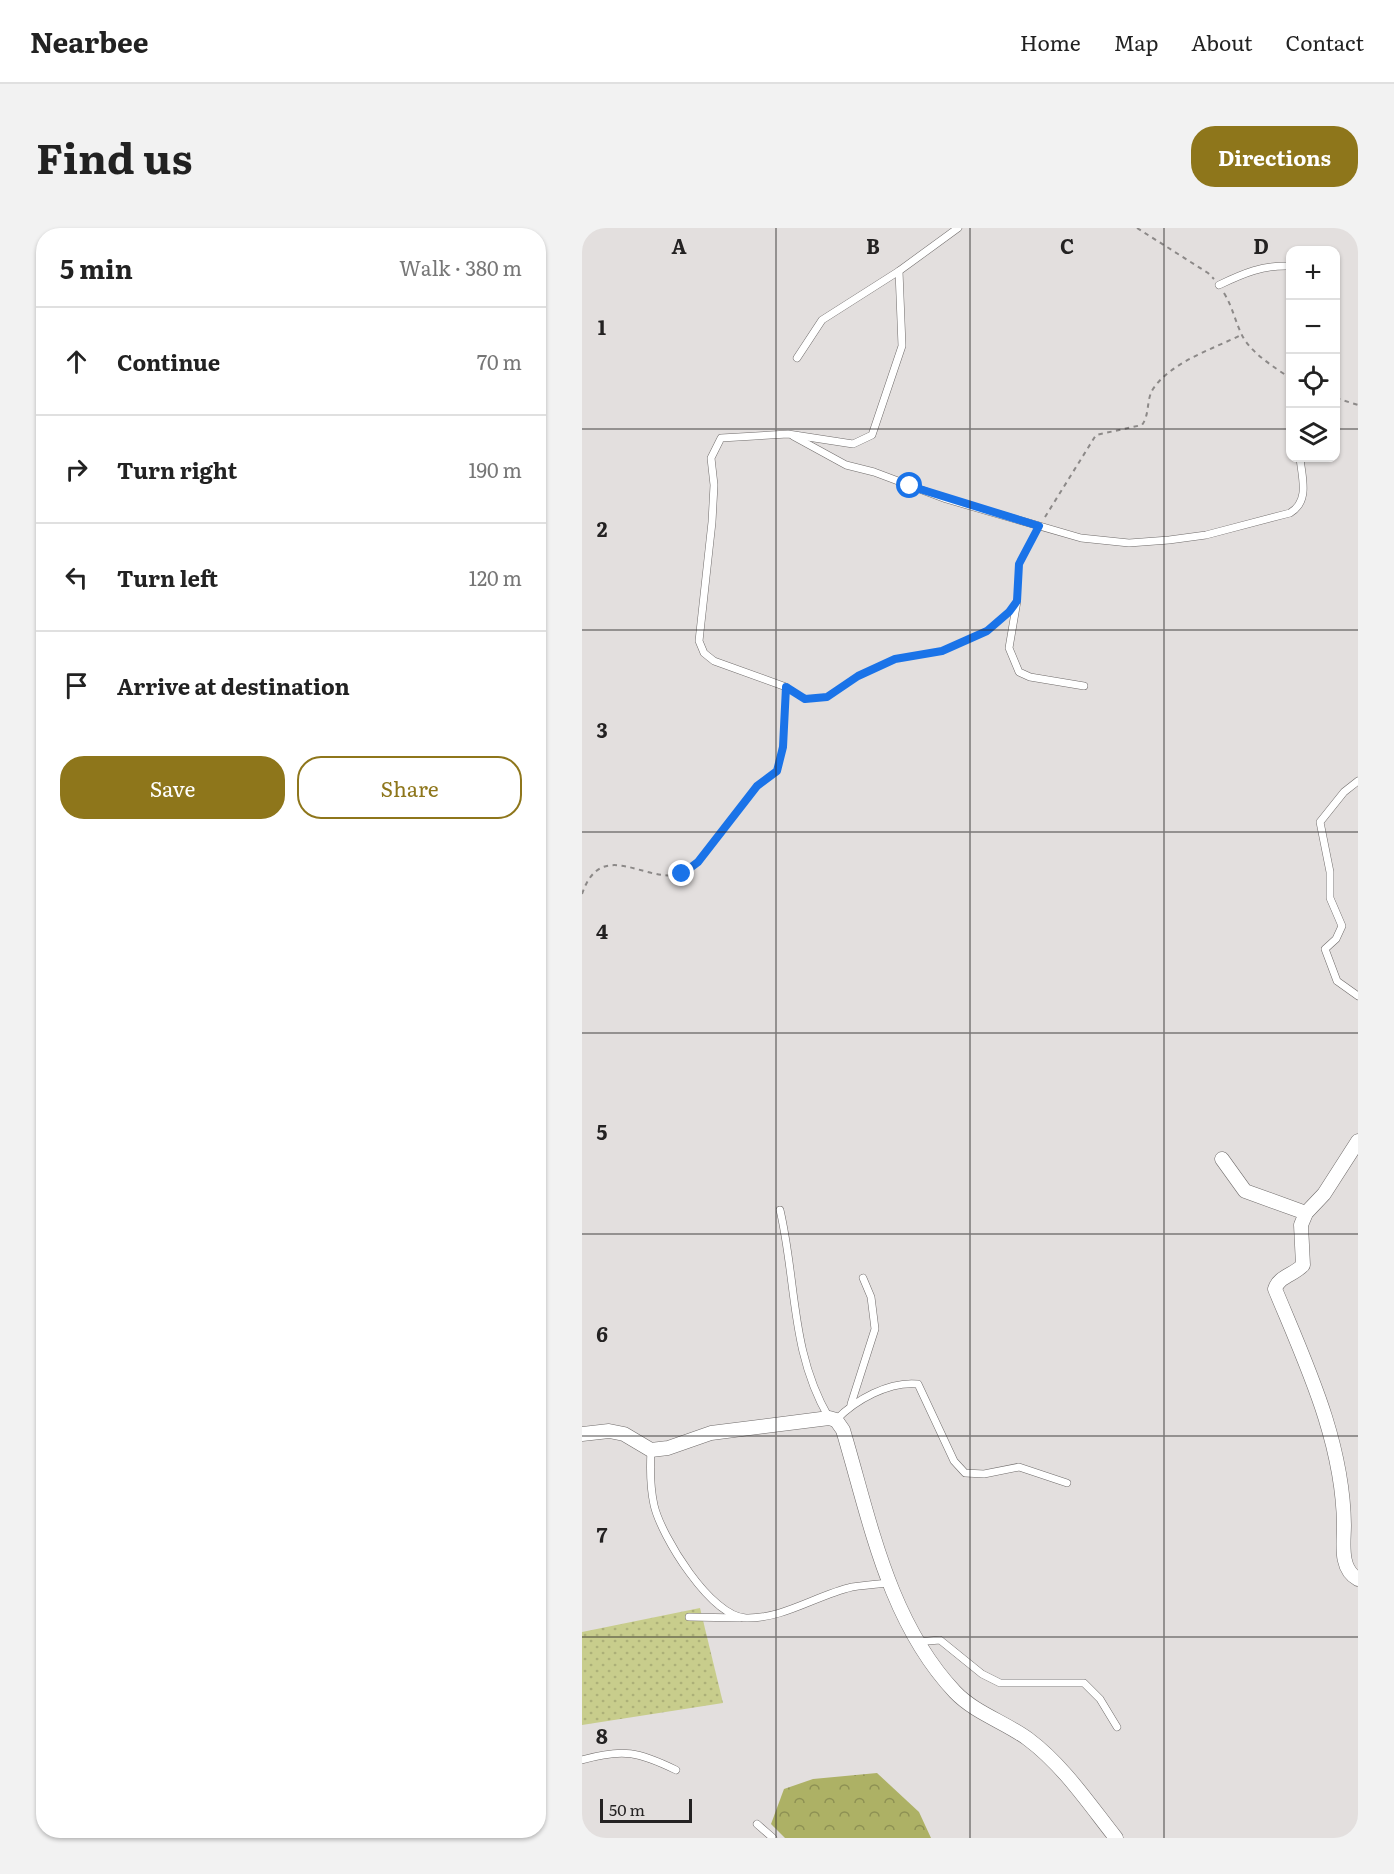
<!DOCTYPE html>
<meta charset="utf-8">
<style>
body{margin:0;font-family:Literata,serif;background:#f2f2f2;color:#222}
.controls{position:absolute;right:18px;top:18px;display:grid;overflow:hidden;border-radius:12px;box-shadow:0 2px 4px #0004}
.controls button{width:54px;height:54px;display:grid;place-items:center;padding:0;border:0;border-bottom:2px solid #e0e0e0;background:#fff;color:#222;font:30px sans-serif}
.scale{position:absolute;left:18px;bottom:15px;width:92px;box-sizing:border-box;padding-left:6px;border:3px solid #242222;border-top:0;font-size:16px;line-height:21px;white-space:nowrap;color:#242222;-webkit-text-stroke:4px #e3dfde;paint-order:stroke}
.stop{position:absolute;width:18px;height:18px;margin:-14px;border:4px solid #1a73e8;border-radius:50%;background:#fff}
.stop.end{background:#1a73e8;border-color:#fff;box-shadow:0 2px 6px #0008}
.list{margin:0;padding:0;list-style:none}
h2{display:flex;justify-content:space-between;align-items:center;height:78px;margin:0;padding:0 24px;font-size:26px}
h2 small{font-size:20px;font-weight:400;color:#767676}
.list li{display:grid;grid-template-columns:39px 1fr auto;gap:18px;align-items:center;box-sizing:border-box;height:108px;padding:0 24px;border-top:2px solid #e0e0e0}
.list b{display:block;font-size:22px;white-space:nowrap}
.list em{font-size:20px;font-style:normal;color:#767676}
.actions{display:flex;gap:12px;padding:18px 24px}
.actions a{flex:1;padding:14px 0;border:2px solid #8e761b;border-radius:24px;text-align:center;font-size:21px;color:#8e761b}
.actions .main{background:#8e761b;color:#fff}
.icon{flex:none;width:33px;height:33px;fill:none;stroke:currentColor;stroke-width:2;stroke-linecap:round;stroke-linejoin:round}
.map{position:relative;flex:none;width:776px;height:1610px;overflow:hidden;border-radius:24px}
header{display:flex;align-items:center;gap:36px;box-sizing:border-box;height:84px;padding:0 30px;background:#fff;border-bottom:2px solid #e0e0e0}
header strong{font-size:28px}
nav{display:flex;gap:33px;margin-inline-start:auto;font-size:21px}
.intro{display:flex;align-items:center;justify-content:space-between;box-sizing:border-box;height:144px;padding:0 36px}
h1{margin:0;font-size:42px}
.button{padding:15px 27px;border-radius:24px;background:#8e761b;color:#fff;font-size:21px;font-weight:700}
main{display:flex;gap:36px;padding:0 36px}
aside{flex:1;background:#fff;border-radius:24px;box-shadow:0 2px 4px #0004}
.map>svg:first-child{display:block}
.grass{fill:url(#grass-dots)}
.forest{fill:url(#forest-crowns)}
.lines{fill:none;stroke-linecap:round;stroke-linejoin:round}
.service-casing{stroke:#6f6b6a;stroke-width:8}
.minor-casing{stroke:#6f6b6a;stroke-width:15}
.path{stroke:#8c8988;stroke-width:2;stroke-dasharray:4.5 4.5;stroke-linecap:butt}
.service{stroke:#fff;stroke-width:7}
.minor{stroke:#fff;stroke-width:14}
.route{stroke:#1a73e8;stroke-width:8}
.grid{fill:none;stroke:#242222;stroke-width:1.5;stroke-opacity:0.55}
.grid-label{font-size:20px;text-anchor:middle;font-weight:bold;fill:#242222;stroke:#e3dfde;stroke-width:6;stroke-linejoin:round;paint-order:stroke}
</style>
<header>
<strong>Nearbee</strong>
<nav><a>Home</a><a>Map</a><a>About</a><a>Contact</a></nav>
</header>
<div class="intro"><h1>Find us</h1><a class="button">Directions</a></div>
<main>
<aside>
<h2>5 min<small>Walk · 380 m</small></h2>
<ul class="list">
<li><svg class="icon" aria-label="ahead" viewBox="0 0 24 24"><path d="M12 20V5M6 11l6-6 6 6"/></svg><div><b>Continue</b></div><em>70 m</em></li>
<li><svg class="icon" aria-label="right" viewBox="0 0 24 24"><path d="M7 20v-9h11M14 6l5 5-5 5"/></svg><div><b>Turn right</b></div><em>190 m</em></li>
<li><svg class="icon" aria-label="left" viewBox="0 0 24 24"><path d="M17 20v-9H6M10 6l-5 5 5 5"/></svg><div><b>Turn left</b></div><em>120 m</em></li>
<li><svg class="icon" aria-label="arrive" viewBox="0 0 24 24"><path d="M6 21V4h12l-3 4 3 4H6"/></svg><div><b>Arrive at destination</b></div></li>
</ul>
<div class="actions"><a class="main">Save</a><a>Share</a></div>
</aside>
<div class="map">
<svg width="776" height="1610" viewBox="0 0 776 1610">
<defs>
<pattern id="grass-dots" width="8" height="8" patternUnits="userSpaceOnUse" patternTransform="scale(1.5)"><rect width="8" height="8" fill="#c8cd8c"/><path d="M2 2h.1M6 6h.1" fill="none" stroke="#acb078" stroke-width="1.8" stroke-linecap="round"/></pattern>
<pattern id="forest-crowns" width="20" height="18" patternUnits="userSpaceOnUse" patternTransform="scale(1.5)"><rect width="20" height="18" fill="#adb165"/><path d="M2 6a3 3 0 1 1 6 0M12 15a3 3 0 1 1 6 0" fill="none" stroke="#8d9053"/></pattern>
</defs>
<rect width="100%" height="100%" fill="#e3dfde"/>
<path class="grass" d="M118,1380L141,1475L0,1497V1404Z"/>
<path class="forest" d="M295,1545L337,1584L349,1610H203L189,1596L202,1561L231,1551Z"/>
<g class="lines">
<g class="service-casing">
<g id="service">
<path d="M637,57C662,45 681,37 708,38"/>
<path d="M215,130L240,92L317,43"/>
<path d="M211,208L264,237L292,244L364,271L499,310L547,315L587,312L624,307L708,285C728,273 720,250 718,230"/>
<path d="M435,373L427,420L437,444L448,449L502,458"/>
<path d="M204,459L132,433L122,425L117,413L130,294L132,257L129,230L139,210L206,206L271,216L290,207L320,118L317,43L376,0"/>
<path d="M776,553L762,564L738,594L748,644V670L760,698L754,711L743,721L755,753L776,768"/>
<path d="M198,982C215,1055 208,1123 247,1190"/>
<path d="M269,1176L293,1101L289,1069L281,1050"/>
<path d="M254,1192C273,1172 307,1153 336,1156L372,1233L383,1245L402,1246L437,1239L485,1255"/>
<path d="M69,1222C68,1240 68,1259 72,1277C79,1308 129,1389 164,1390C201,1391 235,1367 270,1359C282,1357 295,1356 307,1355"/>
<path d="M107,1389L158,1390"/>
<path d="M334,1414L358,1412L400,1446L418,1455H502L518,1471L535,1499"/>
<path d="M0,1532C41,1520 57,1524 94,1542"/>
<path d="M175,1596L191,1610"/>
</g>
</g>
<g class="minor-casing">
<g id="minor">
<path d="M776,913L742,966L724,985L719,997L721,1037C712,1047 697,1048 693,1061C724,1136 761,1213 762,1297C762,1314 757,1341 776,1351"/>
<path d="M640,931L663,963L724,985"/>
<path d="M0,1206L27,1203L42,1206L69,1222L86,1220L129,1205L247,1190L254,1192L261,1202C288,1292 306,1393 373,1464C393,1485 423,1494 446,1511C481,1537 507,1576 534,1610"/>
</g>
</g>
<g class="path">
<path d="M555,0L626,45L632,51"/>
<path d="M642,65C651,80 652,90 659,105C667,124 692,139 708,150"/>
<path d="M754,170L776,177"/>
<path d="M463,289L514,207L560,197C568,186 564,172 571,161C589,134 631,121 659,107"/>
<path d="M437,363V336L452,307"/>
<path d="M211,464L223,471L245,469L276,448L313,431L360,423L405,403L423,388"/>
<path d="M0,666C20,607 66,659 102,645C121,637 158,580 172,562C178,554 192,549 195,541C205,520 202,491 203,469"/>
</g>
<use href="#service" class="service"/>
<use href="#minor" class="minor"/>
</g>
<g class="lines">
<path class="route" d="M100,646L116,634L175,558L195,543L201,519L204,459L223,471L245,469L276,448L313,431L360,423L405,403L427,384L435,373L437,336L457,298L328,258"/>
</g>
<path class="grid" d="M194,0V1610M388,0V1610M582,0V1610M0,201H708M754,201H776M0,402H776M0,604H776M0,805H776M0,1006H776M0,1208H776M0,1409H776"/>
<g class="grid-label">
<text x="97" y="26">A</text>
<text x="291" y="26">B</text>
<text x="485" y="26">C</text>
<text x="679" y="26">D</text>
<text x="20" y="107">1</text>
<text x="20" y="309">2</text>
<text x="20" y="510">3</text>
<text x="20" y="711">4</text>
<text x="20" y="912">5</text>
<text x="20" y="1114">6</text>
<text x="20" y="1315">7</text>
<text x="20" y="1516">8</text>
</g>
</svg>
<div class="controls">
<button>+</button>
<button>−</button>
<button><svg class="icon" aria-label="locate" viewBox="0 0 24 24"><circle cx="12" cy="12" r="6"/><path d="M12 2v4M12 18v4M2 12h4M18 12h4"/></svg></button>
<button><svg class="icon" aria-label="layers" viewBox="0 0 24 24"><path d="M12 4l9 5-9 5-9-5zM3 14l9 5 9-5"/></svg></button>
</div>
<div class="scale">50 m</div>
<div class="stop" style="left:328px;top:258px"></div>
<div class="stop end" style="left:100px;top:646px"></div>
</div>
</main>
